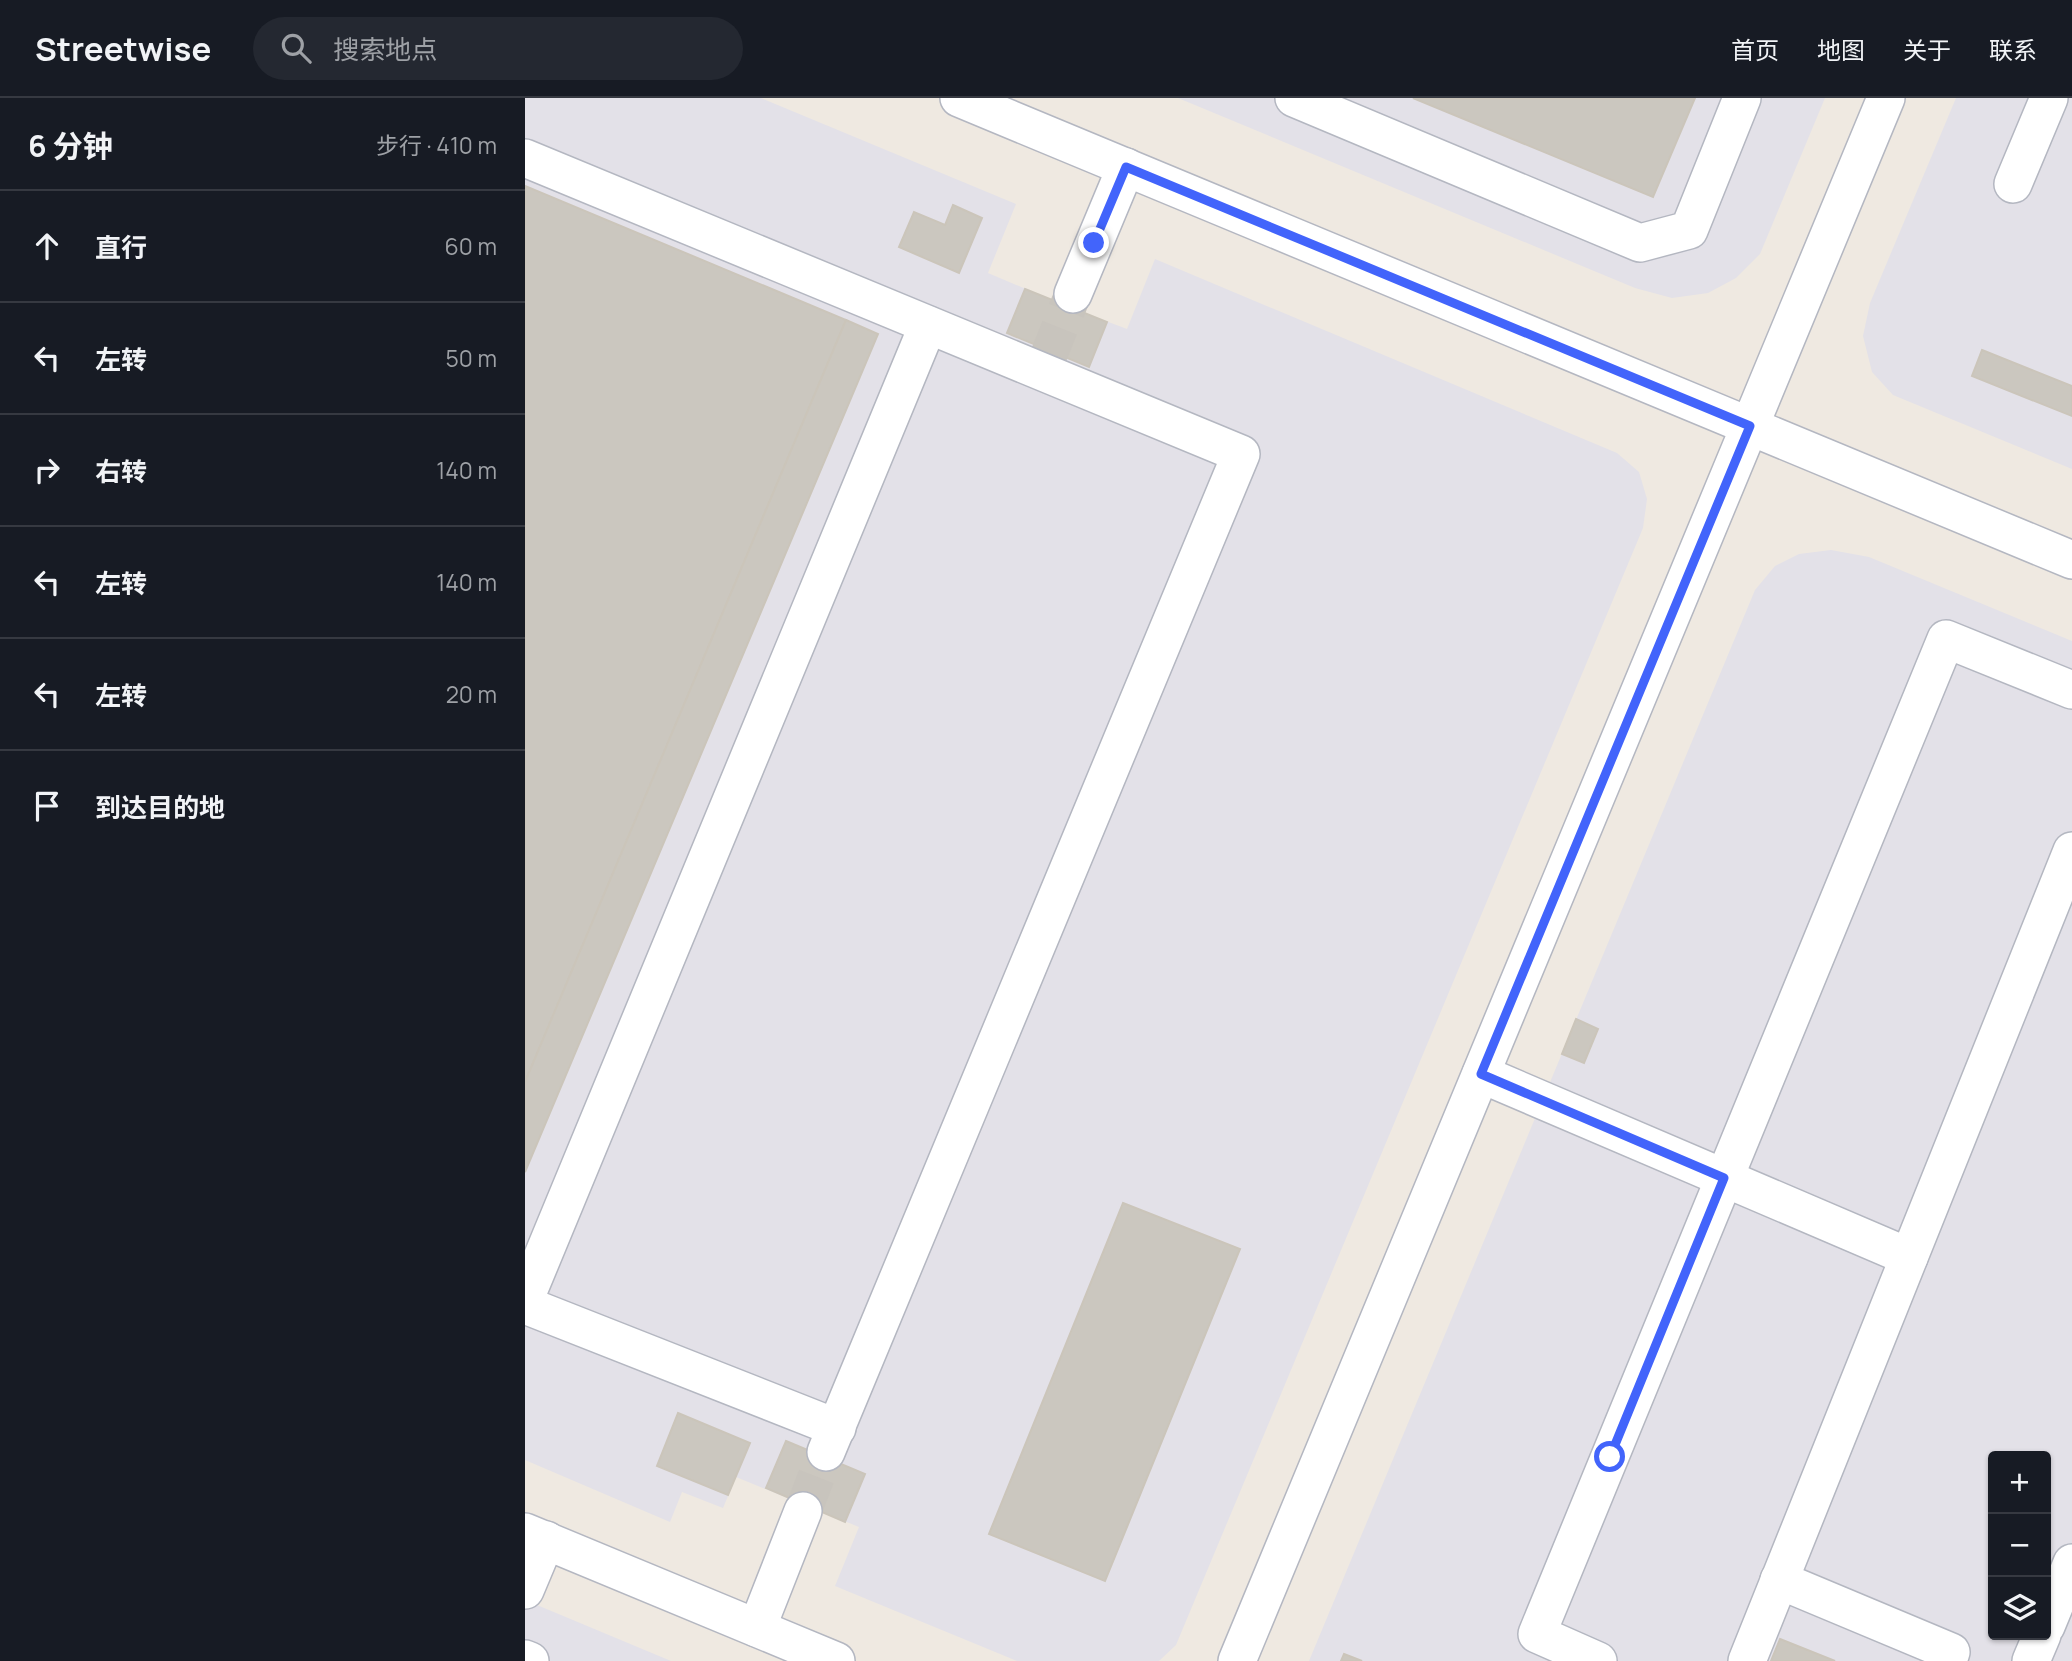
<!DOCTYPE html>
<html lang="zh">
<meta charset="utf-8">
<style>
body{margin:0;font-family:Manrope,"Noto Sans SC",sans-serif;background:#242831;color:#f1f3f6}
.controls{position:absolute;right:21px;bottom:21px;display:grid;overflow:hidden;border-radius:7px;box-shadow:0 2px 5px #0004}
.controls button{width:63px;height:63px;display:grid;place-items:center;padding:0;border:0;border-bottom:2px solid #363941;background:#171b24;color:#f1f3f6;font:35px sans-serif}
.stop{position:absolute;width:21px;height:21px;margin:-16px;border:5px solid #4264fb;border-radius:50%;background:#fff}
.stop.end{background:#4264fb;border-color:#fff;box-shadow:0 2px 7px #0008}
.list{margin:0;padding:0;list-style:none}
h2{display:flex;justify-content:space-between;align-items:center;height:91px;margin:0;padding:0 28px;font-size:30px}
h2 small{font-size:23px;font-weight:400;color:#9ea1a6}
.list li{display:grid;grid-template-columns:46px 1fr auto;gap:21px;align-items:center;box-sizing:border-box;height:112px;padding:0 28px;border-top:2px solid #363941}
.list b{display:block;font-size:26px;white-space:nowrap}
.list em{font-size:23px;font-style:normal;color:#9ea1a6}
.icon{flex:none;width:38px;height:38px;fill:none;stroke:currentColor;stroke-width:2;stroke-linecap:round;stroke-linejoin:round}
.map{position:relative;flex:none;width:1547px;height:1563px;overflow:hidden}
header{display:flex;align-items:center;gap:42px;box-sizing:border-box;height:98px;padding:0 35px;background:#171b24;border-bottom:2px solid #363941}
header strong{font-size:33px}
nav{display:flex;gap:38px;margin-inline-start:auto;font-size:24px}
.search{width:490px;height:63px;background:#242831;display:flex;align-items:center;gap:18px;box-sizing:border-box;padding:0 24px;border-radius:38px;color:#9ea1a6;font-size:26px}
main{display:flex}
aside{flex:1;background:#171b24}
.map>svg:first-child{display:block}
.industrial{fill:#e3e1e8;fill-rule:evenodd}
.building{fill:#cbc7bf;stroke:#cbc5ba;stroke-width:2}
.lines{fill:none;stroke-linecap:round;stroke-linejoin:round}
.minor-tunnel{stroke:#c8c4bd;stroke-width:37;stroke-dasharray:37 18;stroke-linecap:butt}
.minor-casing{stroke:#b4b7c1;stroke-width:40}
.minor{stroke:#fff;stroke-width:37}
.route{stroke:#4264fb;stroke-width:9}
</style>
<header>
<strong>Streetwise</strong>
<div class="search"><svg class="icon" aria-label="search" viewBox="0 0 24 24"><circle cx="10" cy="10" r="6"/><path d="M15 15l6 6"/></svg>搜索地点</div>
<nav><a>首页</a><a>地图</a><a>关于</a><a>联系</a></nav>
</header>
<main>
<aside>
<h2>6 分钟<small>步行 · 410 m</small></h2>
<ul class="list">
<li><svg class="icon" aria-label="ahead" viewBox="0 0 24 24"><path d="M12 20V5M6 11l6-6 6 6"/></svg><div><b>直行</b></div><em>60 m</em></li>
<li><svg class="icon" aria-label="left" viewBox="0 0 24 24"><path d="M17 20v-9H6M10 6l-5 5 5 5"/></svg><div><b>左转</b></div><em>50 m</em></li>
<li><svg class="icon" aria-label="right" viewBox="0 0 24 24"><path d="M7 20v-9h11M14 6l5 5-5 5"/></svg><div><b>右转</b></div><em>140 m</em></li>
<li><svg class="icon" aria-label="left" viewBox="0 0 24 24"><path d="M17 20v-9H6M10 6l-5 5 5 5"/></svg><div><b>左转</b></div><em>140 m</em></li>
<li><svg class="icon" aria-label="left" viewBox="0 0 24 24"><path d="M17 20v-9H6M10 6l-5 5 5 5"/></svg><div><b>左转</b></div><em>20 m</em></li>
<li><svg class="icon" aria-label="arrive" viewBox="0 0 24 24"><path d="M6 21V4h12l-3 4 3 4H6"/></svg><div><b>到达目的地</b></div></li>
</ul>
</aside>
<div class="map">
<svg width="1547" height="1563" viewBox="0 0 1547 1563">
<rect width="100%" height="100%" fill="#efe9e1"/>
<g class="industrial">
<path d="M0,0H236L491,106L463,175L541,208L602,231L630,161L1092,355L1114,374L1122,401L1118,430L651,1547L634,1563H492L310,1488L334,1429L211,1379L198,1410L157,1394L145,1424L0,1362Z"/>
<path d="M653,0H1300L1235,156L1211,180L1183,195L1147,200L1110,190Z"/>
<path d="M1431,0H1547V371L1368,297L1347,274L1338,238L1345,205Z"/>
<path d="M1306,452L1344,459L1547,543V1563H784L1230,492L1250,468L1274,456ZM1468,1358H1521V1537H1468Z"/>
<path d="M0,1502L146,1563H0Z"/>
</g>
<g class="building">
<path d="M888,0H1170L1128,99Z"/>
<path d="M0,88L321,222L0,984Z"/>
<path d="M428,107L457,120L434,175L374,149L389,114L420,127Z"/>
<path d="M500,191L582,224L564,269L482,235Z"/>
<path d="M321,222L353,236L0,1074V984Z"/>
<path d="M1457,252L1547,288V318L1447,278Z"/>
<path d="M1051,921L1073,931L1059,965L1037,956Z"/>
<path d="M598,1105L715,1151L580,1483L464,1436Z"/>
<path d="M153,1315L225,1345L203,1397L132,1368Z"/>
<path d="M261,1343L340,1376L320,1424L241,1390Z"/>
<path d="M1255,1541L1310,1563H1246Z"/>
<path d="M819,1556L837,1563H816Z"/>
</g>
<g class="lines">
<g class="minor-tunnel">
<path d="M521,264L548,196"/>
<path d="M278,1413L301,1354"/>
</g>
<g class="minor-casing">
<g id="minor">
<path d="M434,0L1547,462"/>
<path d="M769,0L1115,145L1164,132L1217,0"/>
<path d="M0,60L716,356L301,1354"/>
<path d="M1488,86L1524,0"/>
<path d="M548,196L601,69"/>
<path d="M956,976L1384,1159"/>
<path d="M0,1201L403,227"/>
<path d="M0,1207L312,1330"/>
<path d="M0,1434L311,1563"/>
<path d="M1254,1482L1426,1554L1423,1563"/>
<path d="M0,1492L21,1442"/>
<path d="M1521,1528L1547,1465"/>
<path d="M232,1530L278,1413"/>
<path d="M0,1561L5,1563"/>
<path d="M712,1563L1361,0"/>
<path d="M1073,1563L1012,1536L1421,541L1547,592"/>
<path d="M1222,1563L1547,753"/>
<path d="M1506,1563L1517,1537"/>
</g>
</g>
<use href="#minor" class="minor"/>
</g>
<g class="lines">
<path class="route" d="M569,145L601,69L1225,328L956,976L1199,1080L1085,1359"/>
</g>
</svg>
<div class="controls">
<button>+</button>
<button>−</button>
<button><svg class="icon" aria-label="layers" viewBox="0 0 24 24"><path d="M12 4l9 5-9 5-9-5zM3 14l9 5 9-5"/></svg></button>
</div>
<div class="stop" style="left:1085px;top:1359px"></div>
<div class="stop end" style="left:569px;top:145px"></div>
</div>
</main>
